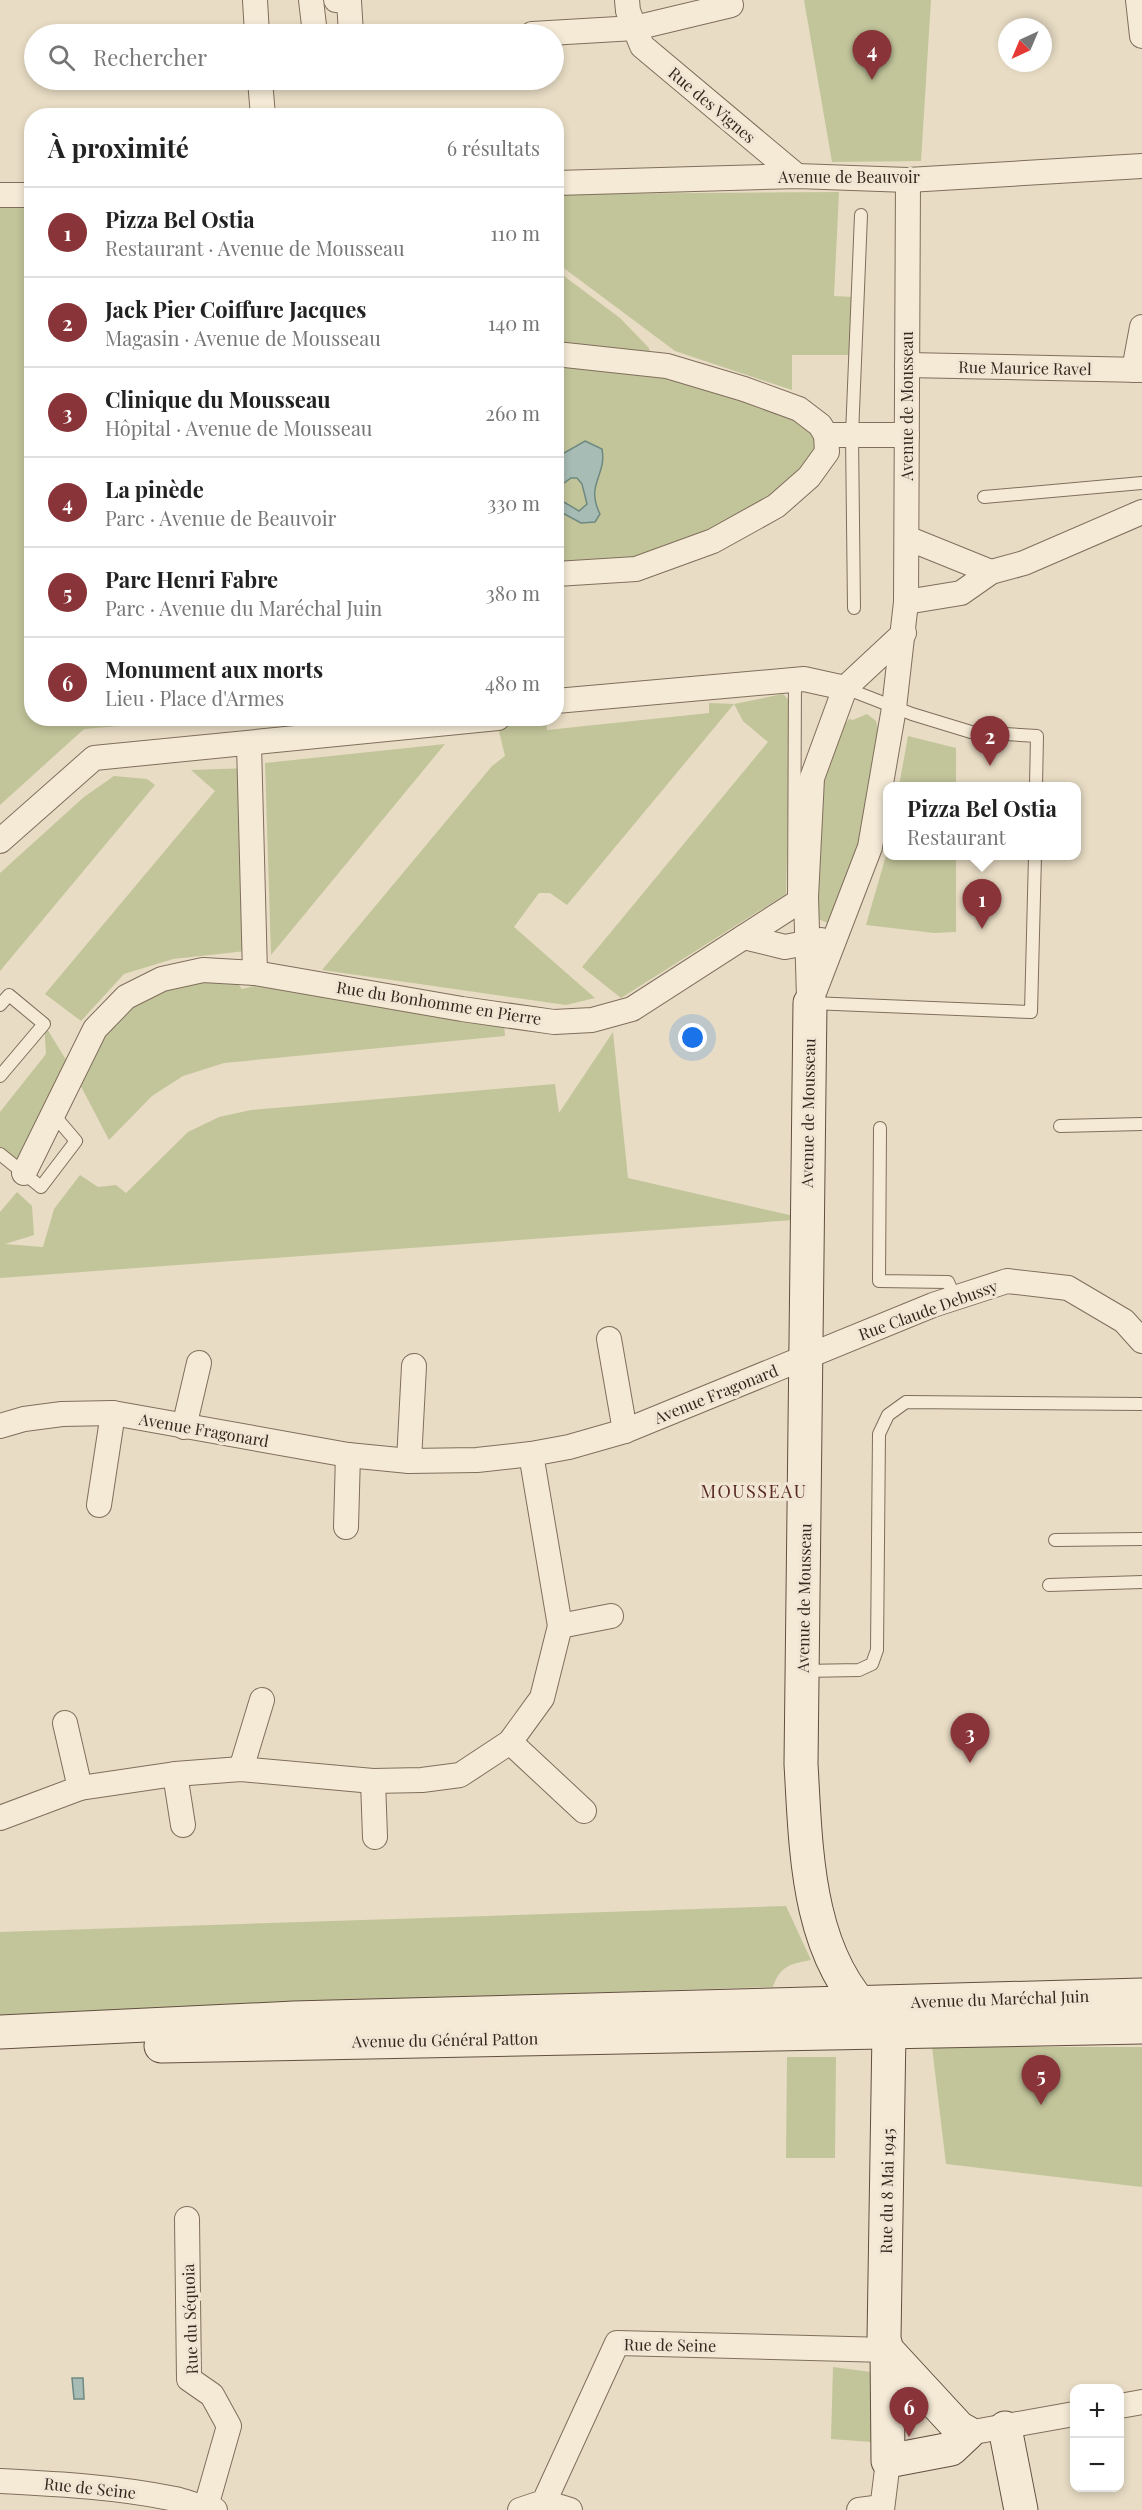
<!DOCTYPE html>
<html lang="fr">
<meta charset="utf-8">
<style>
body{margin:0;font-family:"Playfair Display",serif;background:#f6f6f6;color:#222}
.controls{position:absolute;right:18px;bottom:18px;display:grid;overflow:hidden;border-radius:12px;box-shadow:0 3px 9px #0003}
.controls button{width:54px;height:54px;display:grid;place-items:center;padding:0;border:0;border-bottom:2px solid #e0e0e0;background:#fff;color:#222;font:30px sans-serif}
.compass{position:absolute;left:998px;top:18px;width:54px;height:54px;border-radius:50%;background:#fff;box-shadow:0 3px 9px #0003;rotate:224deg}
.you{position:absolute;left:693px;top:1038px;width:21px;height:21px;margin:-15px;border:4px solid #fff;border-radius:50%;background:#1a73e8;box-shadow:0 0 0 9px #1a73e833}
.badge{display:grid;place-items:center;width:39px;height:39px;border-radius:50%;background:#893439;color:#fff;font-size:20px;font-weight:700}
.pin{position:absolute;translate:-50% -50px;filter:drop-shadow(0 2px 3px #0008)}
.pin::after{content:'';position:absolute;top:32px;width:21px;height:18px;background:inherit;clip-path:polygon(0 0,100% 0,50% 100%)}
.popup{position:absolute;left:883px;top:782px;width:198px;height:78px;box-sizing:border-box;display:grid;place-content:center;border-radius:12px;background:#fff;filter:drop-shadow(0 2px 4px #0005);font-size:20px;white-space:nowrap;color:#767676}
.popup b{font-size:22px;color:#222}
.popup::after{content:'';position:absolute;left:50%;top:100%;margin-left:-12px;border:12px solid transparent;border-top-color:#fff}
.list{margin:0;padding:0;list-style:none}
h2{display:flex;justify-content:space-between;align-items:center;height:78px;margin:0;padding:0 24px;font-size:26px}
h2 small{font-size:20px;font-weight:400;color:#767676}
.list li{display:grid;grid-template-columns:39px 1fr auto;gap:18px;align-items:center;box-sizing:border-box;height:90px;padding:0 24px;border-top:2px solid #e0e0e0}
.list b{display:block;font-size:22px;white-space:nowrap}
.list p{margin:0;font-size:20px;white-space:nowrap;color:#767676}
.list em{font-size:20px;font-style:normal;color:#767676}
.icon{flex:none;width:33px;height:33px;fill:none;stroke:currentColor;stroke-width:2;stroke-linecap:round;stroke-linejoin:round}
.map{position:relative;flex:none;width:1142px;height:2510px;overflow:hidden}
.search{position:absolute;background:#fff;box-shadow:0 3px 9px #0003;left:24px;top:24px;width:540px;height:66px;display:flex;align-items:center;gap:15px;box-sizing:border-box;padding:0 21px;border-radius:33px;color:#767676;font-size:22px}
.panel{position:absolute;background:#fff;box-shadow:0 3px 9px #0003;left:24px;top:108px;width:540px;height:618px;border-radius:24px}
.map>svg:first-child{display:block}
.green{fill:#c2c59a}
.water{fill:#a6bcb4;stroke:#6e8981;stroke-width:1.5;fill-rule:evenodd}
.lines{fill:none;stroke-linecap:round;stroke-linejoin:round}
.lane-casing{stroke:#816e5d;stroke-width:14}
.street-casing{stroke:#816e5d;stroke-width:26}
.secondary-casing{stroke:#634f40;stroke-width:35}
.lane{stroke:#f4ead6;stroke-width:12}
.street{stroke:#f4ead6;stroke-width:24}
.secondary{stroke:#f4ead6;stroke-width:33}
.labels{text-anchor:middle;stroke-width:6;stroke-linejoin:round;paint-order:stroke}
.street-label{font-size:16px;fill:#33271f;stroke:#f1e6d3}
.neighbourhood-label{font-size:18px;letter-spacing:1.5px;fill:#5a2c23;stroke:#f1e6d3}
</style>
<div class="map">
<svg width="1142" height="2510" viewBox="0 0 1142 2510">
<rect width="100%" height="100%" fill="#e8dcc4"/>
<g class="green">
<path d="M804,0H931L921,161L832,162Z"/>
<path d="M839,192L834,296L853,297L850,355H792V390L675,351L557,263V194Z"/>
<path d="M0,203H31L32,718L203,719L84,729L0,805Z"/>
<path d="M556,270L620,318L649,348L650,354L644,355L616,348L557,342Z"/>
<path d="M557,354L608,358L799,409L827,452L713,541L557,574Z"/>
<path d="M783,694L791,702L786,894L621,998L582,967L768,742L743,721L734,704L567,905L550,893H539L514,927L595,998L566,1005L322,970L492,766L505,756L496,719H546L547,730L709,713V703L734,704Z"/>
<path d="M867,714L876,721L879,732L873,806L828,923L818,919L814,910L821,774L831,742L849,719L853,720Z"/>
<path d="M908,736L956,748V786H899Z"/>
<path d="M445,744L271,955L265,763Z"/>
<path d="M250,768L255,950L173,959L124,974L81,1021L45,994L215,791L191,770Z"/>
<path d="M114,776L147,779L155,785L0,971V873L84,797Z"/>
<path d="M887,852L888,856H956V932L934,933L866,925Z"/>
<path d="M228,971L242,989L262,984L504,1024L505,1036L224,1063L183,1076L152,1096L109,1140L74,1073L24,1173L0,1154V1112L46,1054L44,1024L73,1071L126,997Z"/>
<path d="M613,1032L628,1178L807,1219L0,1278V1212L17,1192L32,1206L34,1235L5,1244L43,1247L54,1209L80,1175L98,1187L116,1185L126,1193L188,1132L219,1117L251,1110L555,1084L559,1113Z"/>
<path d="M786,1906L811,1960C790,1964 780,1966 773,1987L387,1999L0,2016V1932Z"/>
<path d="M932,2047H1142V2187L946,2164Z"/>
<path d="M787,2057H836L835,2158H786Z"/>
<path d="M833,2367L871,2372V2442L831,2439Z"/>
</g>
<g class="water">
<path d="M585,441L602,449C607,476 585,484 600,514L595,522L581,523L557,510V457ZM571,478H577L582,484L587,504L579,511L562,501L557,493L560,486Z"/>
<path d="M72,2378H83L84,2399H74Z"/>
</g>
<g class="lines">
<g class="lane-casing">
<g id="lane">
<path d="M984,497L1142,483"/>
<path d="M854,608L852,435L861,215"/>
<path d="M845,688L912,714L971,732L1037,736L1036,786"/>
<path d="M794,903L795,680"/>
<path d="M811,1003L1031,1012L1035,856"/>
<path d="M0,1005L9,995L44,1024L0,1076"/>
<path d="M1060,1126L1142,1124"/>
<path d="M880,1128L879,1281L948,1282L955,1298"/>
<path d="M0,1154L41,1187L76,1141L53,1114"/>
<path d="M1055,1540L1142,1539"/>
<path d="M1049,1585L1142,1582"/>
<path d="M803,1671L859,1670L872,1664L877,1650L879,1434L888,1415L906,1402L1142,1404"/>
</g>
</g>
<g class="street-casing">
<g id="street">
<path d="M255,0L257,34"/>
<path d="M311,0L315,34"/>
<path d="M336,0L349,1L351,34"/>
<path d="M627,0L628,11L642,46L797,176"/>
<path d="M1138,0L1142,36"/>
<path d="M532,34L635,28L731,5"/>
<path d="M260,80L263,116"/>
<path d="M556,183L797,176L908,180L1142,166"/>
<path d="M0,195H32"/>
<path d="M556,354L667,366L744,389L799,409L820,425L826,435L827,452L809,477L776,506L713,541L636,569L556,574"/>
<path d="M907,365L1142,370"/>
<path d="M1134,370L1142,327"/>
<path d="M826,435H907"/>
<path d="M907,538L991,572"/>
<path d="M906,602L961,593L991,572L1024,563L1142,512"/>
<path d="M556,701L804,679L845,688"/>
<path d="M249,744L255,973"/>
<path d="M0,841L94,758L498,718"/>
<path d="M744,937L785,947L821,940"/>
<path d="M809,998L806,897L812,778L845,688L904,633"/>
<path d="M810,1003L870,847L894,708L906,602L908,180"/>
<path d="M24,1173L95,1029L126,997L162,979L203,970L255,973L462,1009L554,1022L592,1020L632,1009L806,897"/>
<path d="M609,1339L625,1431"/>
<path d="M0,1426L24,1419L62,1414L113,1413L348,1455L409,1461L477,1460L531,1454L569,1447L625,1431L933,1305L1007,1281L1068,1288L1124,1321L1142,1341"/>
<path d="M184,1427L199,1363"/>
<path d="M409,1461L414,1366"/>
<path d="M99,1505L113,1413"/>
<path d="M346,1527L348,1455"/>
<path d="M560,1626L611,1616"/>
<path d="M65,1723L80,1788"/>
<path d="M510,1742L584,1811"/>
<path d="M241,1769L262,1700"/>
<path d="M175,1774L183,1825"/>
<path d="M373,1781L375,1837"/>
<path d="M0,1818L80,1788L175,1774L241,1769L373,1781L422,1780L460,1775L510,1742L542,1698L560,1626L531,1454"/>
<path d="M187,2219L189,2379L212,2395L229,2426L205,2510"/>
<path d="M1120,2406L1142,2402"/>
<path d="M968,2433L1074,2414"/>
<path d="M0,2481C58,2484 117,2487 175,2499C188,2502 201,2508 215,2510"/>
<path d="M544,2502L570,2510"/>
<path d="M520,2510L544,2502L617,2343L887,2350"/>
<path d="M859,2510L882,2507"/>
<path d="M882,2510L888,2461"/>
</g>
</g>
<g class="secondary-casing">
<g id="secondary">
<path d="M810,1003L801,1764C806,1848 806,1954 872,2016"/>
<path d="M0,2032L294,2018L1142,1995"/>
<path d="M161,2046L1142,2027"/>
<path d="M887,2350L959,2428L968,2433L951,2449L888,2461L887,2350L884,2339L889,2031"/>
<path d="M1005,2428L1021,2510"/>
</g>
</g>
<use href="#lane" class="lane"/>
<use href="#street" class="street"/>
<use href="#secondary" class="secondary"/>
</g>
<g class="labels">
<g class="street-label">
<text transform="translate(712 105) rotate(40)" y="6">Rue des Vignes</text>
<text x="849" y="183">Avenue de Beauvoir</text>
<text transform="translate(1025 368) rotate(1)" y="6">Rue Maurice Ravel</text>
<text transform="translate(907 406) rotate(-90)" y="6">Avenue de Mousseau</text>
<text transform="translate(439 1003) rotate(9)" y="6">Rue du Bonhomme en Pierre</text>
<text transform="translate(808 1113) rotate(-89)" y="6">Avenue de Mousseau</text>
<text transform="translate(928 1310) rotate(-20)" y="6">Rue Claude Debussy</text>
<text transform="translate(716 1394) rotate(-22)" y="6">Avenue Fragonard</text>
<text transform="translate(204 1430) rotate(10)" y="6">Avenue Fragonard</text>
<text transform="translate(804 1598) rotate(-89)" y="6">Avenue de Mousseau</text>
<text transform="translate(1000 1999) rotate(-2)" y="6">Avenue du Maréchal Juin</text>
<text transform="translate(445 2040) rotate(-1)" y="6">Avenue du Général Patton</text>
<text transform="translate(887 2191) rotate(-89)" y="6">Rue du 8 Mai 1945</text>
<text transform="translate(190 2319) rotate(-92)" y="6">Rue du Séquoia</text>
<text transform="translate(670 2345) rotate(1)" y="6">Rue de Seine</text>
<text transform="translate(90 2488) rotate(6)" y="6">Rue de Seine</text>
</g>
<g class="neighbourhood-label">
<text x="754" y="1498">MOUSSEAU</text>
</g>
</g>
</svg>
<div class="controls">
<button>+</button>
<button>−</button>
</div>
<svg class="compass" viewBox="-18 -18 36 36"><path d="M0-13l5 13h-10z" fill="#e53935"/><path d="M0 13l5-13h-10z" fill="#767676"/></svg>
<div class="you"></div>
<div class="pin badge" style="left:982px;top:929px">1</div>
<div class="popup"><b>Pizza Bel Ostia</b>Restaurant</div>
<div class="pin badge" style="left:990px;top:766px">2</div>
<div class="pin badge" style="left:970px;top:1763px">3</div>
<div class="pin badge" style="left:872px;top:80px">4</div>
<div class="pin badge" style="left:1041px;top:2105px">5</div>
<div class="pin badge" style="left:909px;top:2437px">6</div>
<div class="search"><svg class="icon" aria-label="search" viewBox="0 0 24 24"><circle cx="10" cy="10" r="6"/><path d="M15 15l6 6"/></svg>Rechercher</div>
<section class="panel">
<h2>À proximité<small>6 résultats</small></h2>
<ul class="list">
<li><span class="badge">1</span><div><b>Pizza Bel Ostia</b><p>Restaurant · Avenue de Mousseau</p></div><em>110 m</em></li>
<li><span class="badge">2</span><div><b>Jack Pier Coiffure Jacques</b><p>Magasin · Avenue de Mousseau</p></div><em>140 m</em></li>
<li><span class="badge">3</span><div><b>Clinique du Mousseau</b><p>Hôpital · Avenue de Mousseau</p></div><em>260 m</em></li>
<li><span class="badge">4</span><div><b>La pinède</b><p>Parc · Avenue de Beauvoir</p></div><em>330 m</em></li>
<li><span class="badge">5</span><div><b>Parc Henri Fabre</b><p>Parc · Avenue du Maréchal Juin</p></div><em>380 m</em></li>
<li><span class="badge">6</span><div><b>Monument aux morts</b><p>Lieu · Place d'Armes</p></div><em>480 m</em></li>
</ul>
</section>
</div>
